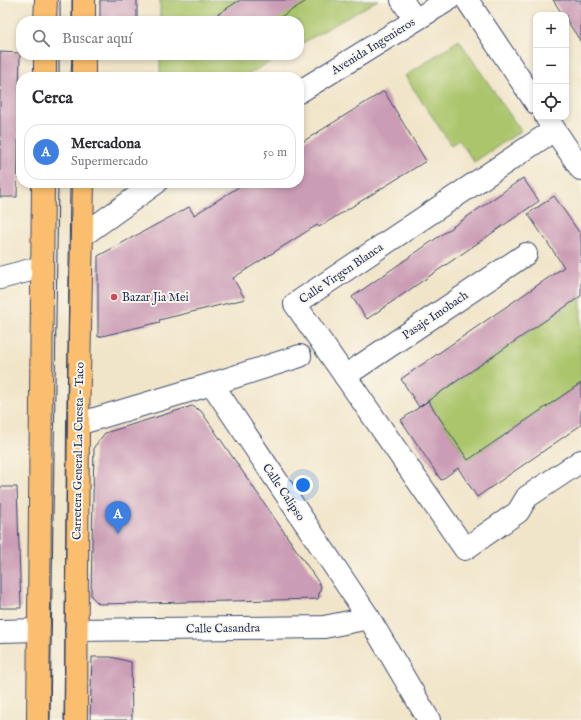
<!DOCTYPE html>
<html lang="es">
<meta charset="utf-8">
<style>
body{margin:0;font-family:"IM FELL English",serif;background:#f7f7f7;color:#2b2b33}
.controls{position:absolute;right:12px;top:12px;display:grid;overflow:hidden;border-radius:8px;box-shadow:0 2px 6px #0003}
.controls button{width:36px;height:36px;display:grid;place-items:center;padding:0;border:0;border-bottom:1px solid #e1e1e2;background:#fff;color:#2b2b33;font:20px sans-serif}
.you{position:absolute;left:303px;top:485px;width:14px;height:14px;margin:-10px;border:3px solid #fff;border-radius:50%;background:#1a73e8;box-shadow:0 0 0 6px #1a73e833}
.badge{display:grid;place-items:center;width:26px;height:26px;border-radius:50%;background:#d93025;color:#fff;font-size:13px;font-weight:700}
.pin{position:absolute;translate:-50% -33px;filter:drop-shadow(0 1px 2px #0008)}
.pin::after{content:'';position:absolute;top:21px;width:14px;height:12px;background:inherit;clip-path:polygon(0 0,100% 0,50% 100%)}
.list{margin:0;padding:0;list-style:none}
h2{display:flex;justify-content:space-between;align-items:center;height:52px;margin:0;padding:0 16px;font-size:17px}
h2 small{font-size:13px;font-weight:400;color:#7c7c81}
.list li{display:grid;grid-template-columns:26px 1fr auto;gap:12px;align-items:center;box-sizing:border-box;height:56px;margin:0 8px 8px;padding:0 8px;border:1px solid #e1e1e2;border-radius:16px}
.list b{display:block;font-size:15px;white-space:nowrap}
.list p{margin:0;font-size:13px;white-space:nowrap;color:#7c7c81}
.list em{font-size:13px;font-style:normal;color:#7c7c81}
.icon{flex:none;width:22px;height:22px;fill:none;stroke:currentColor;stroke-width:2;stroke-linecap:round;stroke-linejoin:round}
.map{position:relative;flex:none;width:581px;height:720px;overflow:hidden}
.search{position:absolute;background:#fff;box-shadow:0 2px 6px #0003;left:16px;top:16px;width:288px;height:44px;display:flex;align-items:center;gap:10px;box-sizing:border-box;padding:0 14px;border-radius:16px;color:#7c7c81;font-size:15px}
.panel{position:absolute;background:#fff;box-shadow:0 2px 6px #0003;left:16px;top:72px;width:288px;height:116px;border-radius:16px}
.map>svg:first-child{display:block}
.green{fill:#aac56b;stroke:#627a64}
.building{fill:#cb9cb5}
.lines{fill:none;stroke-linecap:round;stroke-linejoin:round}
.minor-casing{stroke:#3b4a6e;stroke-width:24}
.major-casing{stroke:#3b4a6e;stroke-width:24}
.minor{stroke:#fff;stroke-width:22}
.major{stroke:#fabe6e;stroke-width:22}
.tram{stroke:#1b2f5e;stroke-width:1}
.poi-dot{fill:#d1495b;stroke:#fbf7ec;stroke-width:1.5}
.labels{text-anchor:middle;stroke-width:4;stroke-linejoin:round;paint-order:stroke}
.street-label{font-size:12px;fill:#1b2f5e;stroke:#fbf7ec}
.poi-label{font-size:12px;fill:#1b2f5e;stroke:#fbf7ec;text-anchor:start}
</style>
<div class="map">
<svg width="581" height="720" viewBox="0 0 581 720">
<rect width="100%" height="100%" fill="#fbf7ec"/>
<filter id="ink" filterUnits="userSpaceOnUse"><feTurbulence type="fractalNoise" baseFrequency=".025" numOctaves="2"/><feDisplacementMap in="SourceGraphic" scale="8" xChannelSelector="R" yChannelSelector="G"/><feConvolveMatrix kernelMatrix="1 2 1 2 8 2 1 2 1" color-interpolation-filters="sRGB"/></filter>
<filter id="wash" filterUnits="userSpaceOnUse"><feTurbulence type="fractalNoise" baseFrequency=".012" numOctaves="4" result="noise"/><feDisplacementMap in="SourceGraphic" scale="16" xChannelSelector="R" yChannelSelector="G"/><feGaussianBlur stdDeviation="0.9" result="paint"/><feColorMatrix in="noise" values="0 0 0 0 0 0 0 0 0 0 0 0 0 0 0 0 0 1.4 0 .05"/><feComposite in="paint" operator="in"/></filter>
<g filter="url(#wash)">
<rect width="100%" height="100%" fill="#f1e5c9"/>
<g class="green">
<path d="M160,0H378L299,45V21H160Z"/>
<path d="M459,40L521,131L474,162L459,140L451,145L405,76Z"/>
<path d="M160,55H282L243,77H160Z"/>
<path d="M581,296V383L468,460L428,401Z"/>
</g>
<g id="blocks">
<g class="building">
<rect x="100" y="0" width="37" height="21"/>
<path d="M240,0H308L274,21H207Z"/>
<path d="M553,0H581V42L566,19V15H563Z"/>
<path d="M0,52L20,53L17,197H0Z"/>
<path d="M384,91L426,161L319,227L317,225L233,278L245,299L159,320L160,322L98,337V256L189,207L194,215L245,183H299V144Z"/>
<path d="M523,178L539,201L367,319L352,297Z"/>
<path d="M554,196L581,235V296L419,407L401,379L564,267L528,214Z"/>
<path d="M581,383V425L477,497L458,468L441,480L401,420L428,401L468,460Z"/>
<path d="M192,406L201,411L321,586L318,599L99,604L91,596L94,447L105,433Z"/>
<path d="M0,487H17L21,608H0Z"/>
<path d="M92,657H111L131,662L132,720H90Z"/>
</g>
</g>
</g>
<g filter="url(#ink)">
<use href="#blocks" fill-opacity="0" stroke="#3b4a6e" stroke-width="1"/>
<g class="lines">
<g class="minor-casing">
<g id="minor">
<path d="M402,0L415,20"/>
<path d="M467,0L536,103"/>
<path d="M299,92L448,0"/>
<path d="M546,117L581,169"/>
<path d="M554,130L295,304L465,549L518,512L527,497L581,461"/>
<path d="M82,236L156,183"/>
<path d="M0,278L42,267"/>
<path d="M345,376L526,254"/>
<path d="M212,384L300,356"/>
<path d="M78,424L212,384L369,618L429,720"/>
<path d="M76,630L324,627L369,618"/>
<path d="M0,631L38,630"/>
</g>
</g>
<g class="major-casing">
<g id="major">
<path d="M45,21L46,0"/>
<path d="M84,21V0"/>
<path d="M45,77V55"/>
<path d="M84,77V55"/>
<path d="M38,720L43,183"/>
<path d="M76,720L78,424L83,183"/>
</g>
</g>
<use href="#minor" class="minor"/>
<use href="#major" class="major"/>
<g class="tram">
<path d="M60,21V0"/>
<path d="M72,21V0"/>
<path d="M59,77V55"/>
<path d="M71,77L72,55"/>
<path d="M50,720L58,183"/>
<path d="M64,720L70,183"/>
</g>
</g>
</g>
<circle class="poi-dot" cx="114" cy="297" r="4"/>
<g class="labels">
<g class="street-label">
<text transform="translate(373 46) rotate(-32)" y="4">Avenida Ingenieros</text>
<text transform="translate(341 273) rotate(-34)" y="4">Calle Virgen Blanca</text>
<text transform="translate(435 315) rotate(-34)" y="4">Pasaje Imobach</text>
<text transform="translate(78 451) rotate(-89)" y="4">Carretera General La Cuesta - Taco</text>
<text transform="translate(284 492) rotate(56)" y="4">Calle Calipso</text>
<text transform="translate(223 628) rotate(-1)" y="4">Calle Casandra</text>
</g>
<g class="poi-label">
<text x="122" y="301">Bazar Jia Mei</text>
</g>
</g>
</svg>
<div class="controls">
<button>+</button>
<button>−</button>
<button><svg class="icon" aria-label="locate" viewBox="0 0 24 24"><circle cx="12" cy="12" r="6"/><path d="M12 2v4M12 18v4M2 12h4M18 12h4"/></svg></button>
</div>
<div class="you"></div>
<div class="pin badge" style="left:118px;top:534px;background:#3f7fe0">A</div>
<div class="search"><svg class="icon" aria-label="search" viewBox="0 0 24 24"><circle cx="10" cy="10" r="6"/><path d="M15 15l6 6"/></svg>Buscar aquí</div>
<section class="panel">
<h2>Cerca<small></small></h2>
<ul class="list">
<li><span class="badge" style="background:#3f7fe0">A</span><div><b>Mercadona</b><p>Supermercado</p></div><em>50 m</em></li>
</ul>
</section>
</div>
